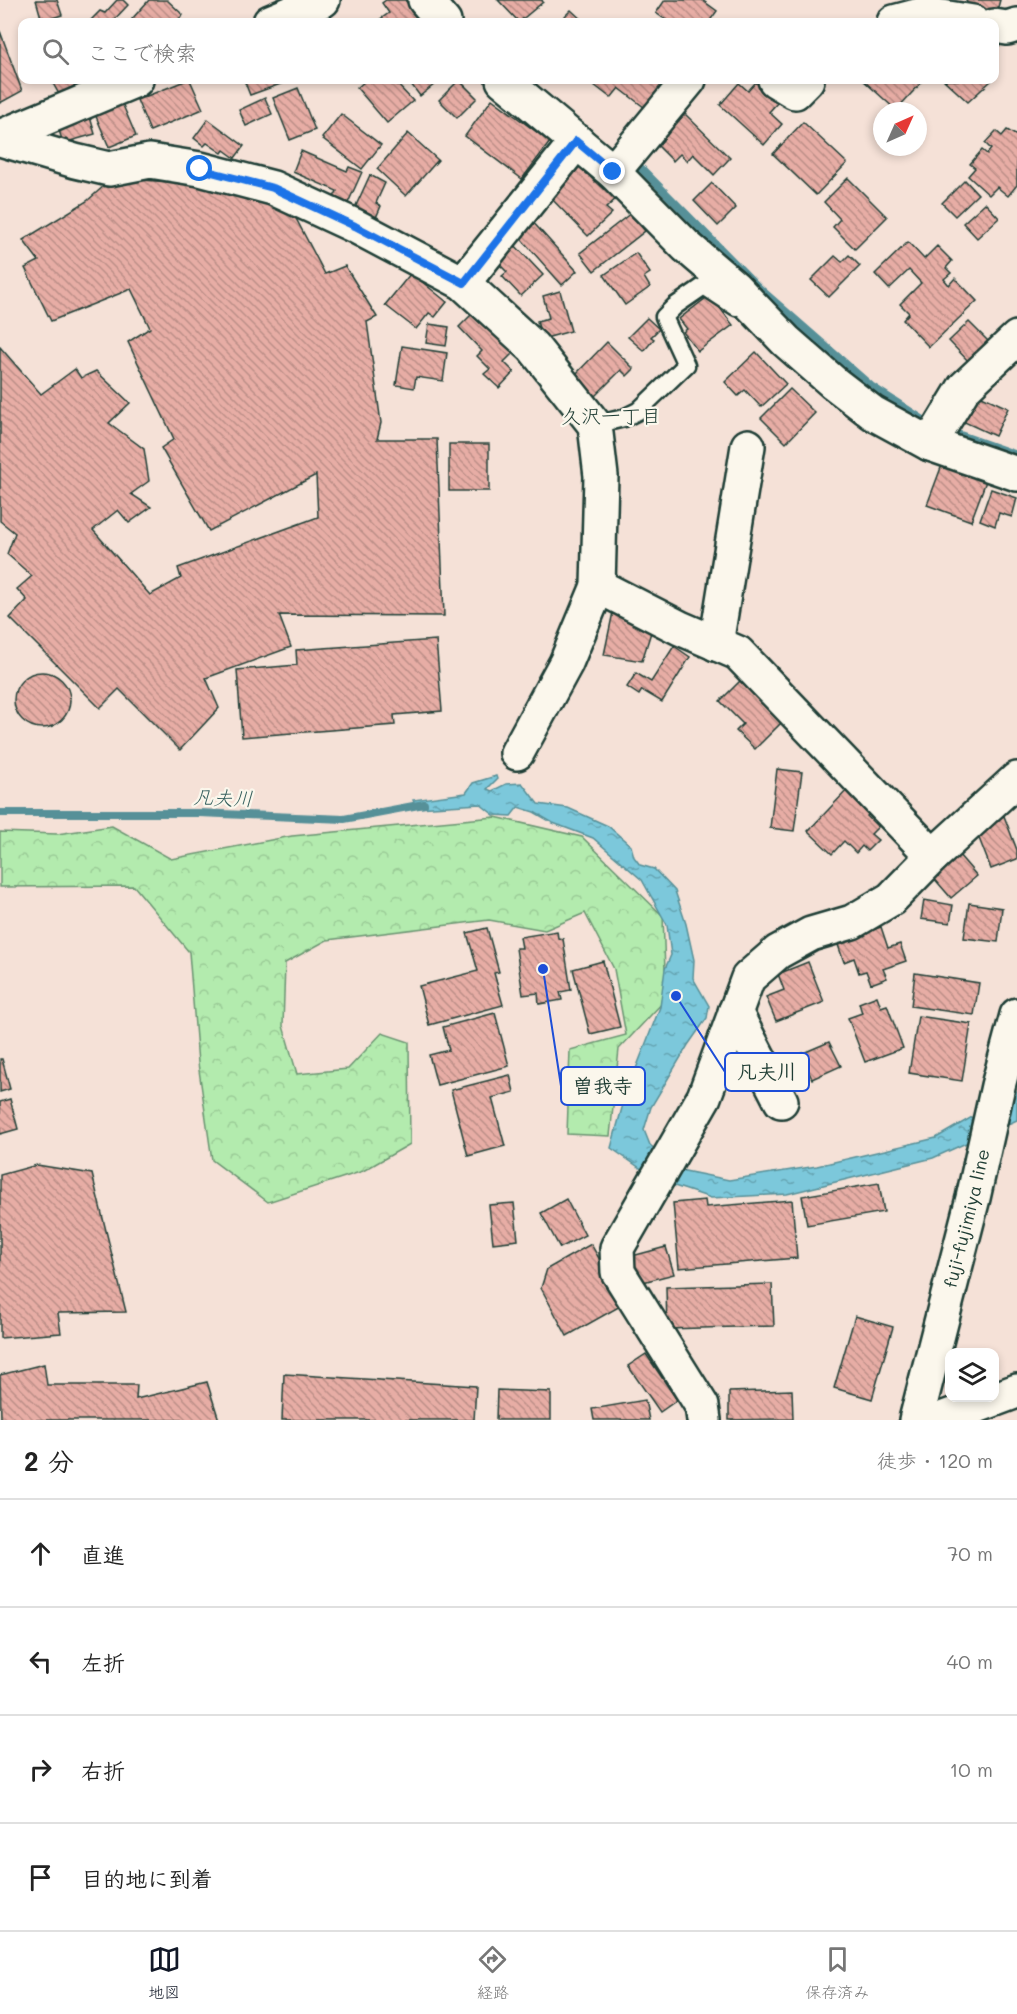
<!DOCTYPE html>
<html lang="ja">
<meta charset="utf-8">
<style>
body{margin:0;font-family:Mali,"Klee One",sans-serif;background:#f6f6f6;color:#222}
.controls{position:absolute;right:18px;bottom:18px;display:grid;overflow:hidden;border-radius:12px;box-shadow:0 3px 9px #0003}
.controls button{width:54px;height:54px;display:grid;place-items:center;padding:0;border:0;border-bottom:2px solid #e0e0e0;background:#fff;color:#222;font:30px sans-serif}
.compass{position:absolute;left:873px;top:102px;width:54px;height:54px;border-radius:50%;background:#fff;box-shadow:0 3px 9px #0003;rotate:45deg}
.stop{position:absolute;width:18px;height:18px;margin:-14px;border:4px solid #1a73e8;border-radius:50%;background:#fff}
.stop.end{background:#1a73e8;border-color:#fff;box-shadow:0 2px 6px #0008}
.list{margin:0;padding:0;list-style:none}
h2{display:flex;justify-content:space-between;align-items:center;height:78px;margin:0;padding:0 24px;font-size:26px}
h2 small{font-size:20px;font-weight:400;color:#767676}
.list li{display:grid;grid-template-columns:39px 1fr auto;gap:18px;align-items:center;box-sizing:border-box;height:108px;padding:0 24px;border-top:2px solid #e0e0e0}
.list b{display:block;font-size:22px;white-space:nowrap}
.list em{font-size:20px;font-style:normal;color:#767676}
.icon{flex:none;width:33px;height:33px;fill:none;stroke:currentColor;stroke-width:2;stroke-linecap:round;stroke-linejoin:round}
.map{position:relative;flex:none;width:1017px;height:1420px;overflow:hidden}
.search{position:absolute;background:#fff;box-shadow:0 3px 9px #0003;left:18px;right:18px;top:18px;height:66px;display:flex;align-items:center;gap:15px;box-sizing:border-box;padding:0 21px;border-radius:12px;color:#767676;font-size:22px}
.sheet{height:510px;background:#fff}
nav{display:flex;justify-content:space-around;align-items:center;box-sizing:border-box;height:84px;border-top:2px solid #e0e0e0;background:#fff;font-size:16px;color:#767676}
nav a{display:grid;justify-items:center;gap:3px}
nav .on{color:#111827}
.map>svg:first-child{display:block}
.forest{fill:url(#forest-crowns);stroke:#699471;stroke-width:1.5}
.water{fill:url(#water-ripples);stroke:#579098;stroke-width:1.5}
.lines{fill:none;stroke-linecap:round;stroke-linejoin:round}
.stream{stroke:#579098;stroke-width:8}
.building{fill:url(#building-back-hatch);stroke:#1f3d34;stroke-width:1.5}
.service-casing{stroke:#1f3d34;stroke-width:21}
.minor-casing{stroke:#1f3d34;stroke-width:38}
.secondary-casing{stroke:#1f3d34;stroke-width:38}
.service{stroke:#fbf7ec;stroke-width:16}
.minor{stroke:#fbf7ec;stroke-width:33}
.secondary{stroke:#fbf7ec;stroke-width:33}
.route{stroke:#1a73e8;stroke-width:8}
.labels{text-anchor:middle;stroke-width:4.5;stroke-linejoin:round;paint-order:stroke}
.street-label{font-size:18px;fill:#1f3d34;stroke:#fbf7ec}
.neighbourhood-label{font-size:20px;fill:#1f3d34;stroke:#fbf7ec}
.water-label{font-size:20px;font-style:italic;fill:#36605e;stroke:#fbf7ec}
.leader{fill:none;stroke:#1d4ed8;stroke-width:2}
.callout-dot{fill:#1d4ed8;stroke:#fbf7ec;stroke-width:2}
.callout{fill:#fbf7ec;stroke:#1d4ed8;stroke-width:2}
.callout-label{font-size:20px;text-anchor:middle;font-weight:bold;fill:#1f3d34}
</style>
<div class="map">
<svg width="1017" height="1420" viewBox="0 0 1017 1420">
<defs>
<pattern id="forest-crowns" width="20" height="18" patternUnits="userSpaceOnUse" patternTransform="scale(1.5)"><rect width="20" height="18" fill="#b3ebae"/><path d="M2 6a3 3 0 1 1 6 0M12 15a3 3 0 1 1 6 0" fill="none" stroke="#9aca96"/></pattern>
<pattern id="water-ripples" width="26" height="14" patternUnits="userSpaceOnUse" patternTransform="scale(1.5)"><rect width="26" height="14" fill="#7cc8db"/><path d="M2 4q2-2 4 0t4 0M15 11q2-2 4 0t4 0" fill="none" stroke="#65a4b2"/></pattern>
<pattern id="building-back-hatch" width="6" height="6" patternUnits="userSpaceOnUse" patternTransform="scale(1.5)"><rect width="6" height="6" fill="#e7ada5"/><path d="M-1 5l2 2M0 0l6 6M5-1l2 2" fill="none" stroke="#bb8e87"/></pattern>
</defs>
<rect width="100%" height="100%" fill="#f5e1d7"/>
<filter id="ink" filterUnits="userSpaceOnUse"><feTurbulence type="fractalNoise" baseFrequency=".0167" numOctaves="2"/><feDisplacementMap in="SourceGraphic" scale="12" xChannelSelector="R" yChannelSelector="G"/><feConvolveMatrix kernelMatrix="1 2 1 2 8 2 1 2 1" color-interpolation-filters="sRGB"/></filter>
<g filter="url(#ink)">
<path class="forest" d="M495,817L582,837L663,916L666,999L619,1049L610,1136L567,1134L570,1050L626,1035L614,969L585,913L545,930L489,920L327,940L285,963L283,1026L297,1074L348,1069L382,1033L409,1042L410,1144L363,1171L268,1202L212,1160L198,1063L189,952L134,886L0,887V832L57,834L112,826L171,859L292,836Z"/>
<path class="water" d="M496,776L497,779L487,789L492,791L506,784L522,783L538,804L568,808L608,826L631,846L634,857L640,865L654,869L675,891L686,924L694,960L693,978L709,1006L707,1018L688,1045L651,1107L644,1130L650,1145L680,1170L729,1180L817,1166L936,1138L1017,1091V1120L933,1158L787,1194L711,1198L659,1181L611,1148L625,1097L660,1007L665,969L671,955L667,925L642,880L593,838L553,823L534,812L518,807L511,816L494,815L480,804L417,808L413,800L466,793L473,783Z"/>
<g class="lines">
<g class="stream">
<path d="M636,163L759,288L871,386L933,426"/>
<path d="M946,430L1017,455"/>
<path d="M0,813H199L344,819L424,804"/>
</g>
</g>
<g class="building">
<path d="M36,0H57L62,15L42,21Z"/>
<path d="M117,0H123L128,5L113,21L115,22H89L100,11L105,13Z"/>
<path d="M149,0H167L183,15L176,22H136L132,19Z"/>
<path d="M386,0H405L422,22H376L389,13L382,3Z"/>
<path d="M498,0H542L543,2L519,22Z"/>
<path d="M665,0H702L717,11L709,22H669L656,13Z"/>
<path d="M967,0H1000L995,18L964,8Z"/>
<path d="M571,10L584,22H559Z"/>
<path d="M0,31L22,91L0,103Z"/>
<path d="M51,80H83L84,81L59,94Z"/>
<path d="M187,80H190L203,109L150,131L137,100Z"/>
<path d="M244,80H289V81L250,95Z"/>
<path d="M366,80H393L413,101L387,123L357,88Z"/>
<path d="M408,80H440L420,96Z"/>
<path d="M459,80L477,98L457,118L439,100Z"/>
<path d="M599,80H660L668,86L649,111L619,88L611,98L594,85Z"/>
<path d="M863,80H917L921,83L896,110Z"/>
<path d="M944,80H992L968,102Z"/>
<path d="M756,82L778,102L769,112L782,124L764,145L720,105L739,83L748,91Z"/>
<path d="M298,88L315,130L290,140L273,98Z"/>
<path d="M265,98L272,114L246,126L239,110Z"/>
<path d="M492,99L550,142L522,179L465,136Z"/>
<path d="M122,103L136,136L109,147L95,114Z"/>
<path d="M341,114L381,145L362,169L322,138Z"/>
<path d="M685,114L730,158L714,175L693,154L687,161L680,154L673,161L656,144Z"/>
<path d="M90,117L95,134L63,143L58,127Z"/>
<path d="M208,119L244,146L235,158L224,150L222,153L207,143L204,146L194,138Z"/>
<path d="M803,122L847,163L816,195L773,154Z"/>
<path d="M1007,130L1017,136V185L1008,196L997,187L989,195L968,176L975,168L970,164L982,150L987,154L991,149L985,143L996,131L1002,136Z"/>
<path d="M408,133L438,160L406,196L377,169Z"/>
<path d="M301,151L347,171L349,167L362,172L348,203L334,197L337,191L293,172Z"/>
<path d="M576,162L595,182L601,177L619,196L606,208L612,213L588,236L545,192Z"/>
<path d="M370,175L385,183L376,203L381,206L375,220L354,210Z"/>
<path d="M113,178L213,185L291,209L325,274L345,266L377,317L367,322L381,423L377,439H437L444,616L279,615L291,647L206,678L219,708L180,750L119,689L100,708L10,618L27,600L17,589L32,576L7,554L15,533L0,521V347L41,394L75,369L81,378L96,371L130,403L109,423L144,449L149,481L131,494L151,507L129,523L118,510L93,530L150,595L181,578L178,568L318,517L316,475L209,531L161,448L174,439L128,342L150,328L131,289L51,321L25,268L39,261L23,240L87,201Z"/>
<path d="M848,178L887,217L855,249L833,227L840,219L824,202Z"/>
<path d="M965,180L978,194L955,216L942,203Z"/>
<path d="M712,183L736,208L718,226L694,201Z"/>
<path d="M985,203L999,218L977,238L963,223Z"/>
<path d="M631,213L645,231L594,271L580,253Z"/>
<path d="M531,220L577,271L562,285L516,233Z"/>
<path d="M512,242L543,275L521,296L502,276L507,272L494,259Z"/>
<path d="M908,242L924,259L937,246L952,261L946,268L951,273L944,279L949,285L955,278L977,301L929,347L903,320L909,313L900,304L921,283L909,270L889,289L875,274Z"/>
<path d="M636,253L650,273L644,277L650,287L625,305L604,275Z"/>
<path d="M849,255L860,266L829,297L811,280L835,256L842,262Z"/>
<path d="M411,273L447,302L435,317L429,313L416,329L385,305Z"/>
<path d="M560,291L571,331L542,339L537,321L549,318L543,296Z"/>
<path d="M710,295L733,325L698,351L683,332L687,329L679,319Z"/>
<path d="M477,309L522,344L504,362L514,372L499,388L484,374L490,369L477,356L482,351L459,327Z"/>
<path d="M647,318L659,329L651,337L654,339L644,351L628,337Z"/>
<path d="M969,322L990,343L970,363L949,341Z"/>
<path d="M429,324L449,327L446,346L426,343Z"/>
<path d="M607,342L634,369L627,376L621,370L591,400L571,379Z"/>
<path d="M402,346L447,353L443,381L416,377L414,388L396,385Z"/>
<path d="M756,352L786,384L761,407L745,390L738,396L725,382Z"/>
<path d="M790,389L815,413L786,443L761,418Z"/>
<path d="M973,392L1008,408L995,436L960,420Z"/>
<rect x="449" y="444" width="40" height="47"/>
<path d="M942,465L986,481L971,521L927,505Z"/>
<path d="M991,489L1017,498L1012,517L999,513L995,526L980,520Z"/>
<path d="M613,612L652,629L642,661L604,655Z"/>
<path d="M436,640L442,711L394,715L395,725L242,737L237,670L297,665L296,650Z"/>
<path d="M674,646L690,657L662,702L642,690L639,695L627,687L636,673L651,682Z"/>
<circle cx="42" cy="700" r="28"/>
<path d="M741,680L789,715L755,749L736,731L743,724L720,701Z"/>
<path d="M777,769L802,772L794,831L770,828Z"/>
<path d="M849,788L872,811L867,816L878,827L871,834L878,840L867,851L862,846L856,853L844,841L832,854L808,831Z"/>
<path d="M1004,816L1017,850V859L991,869L975,828Z"/>
<path d="M959,855L977,876L951,898L933,877Z"/>
<path d="M924,900L953,905L950,923L921,919Z"/>
<path d="M969,903L1002,908L998,942L964,938Z"/>
<path d="M881,927L888,948L900,944L906,961L883,969L887,978L871,984L866,971L859,973L854,958L844,962L837,942Z"/>
<path d="M487,928L499,972L494,973L503,1005L429,1025L419,986L478,971L467,933Z"/>
<path d="M557,931L558,938L563,939L571,990L560,992L562,1000L539,1004L538,993L523,995L516,948H522L520,937Z"/>
<path d="M603,961L620,1027L590,1034L573,969Z"/>
<path d="M808,962L824,1002L776,1021L766,997L784,990L778,974Z"/>
<path d="M915,973L979,983L974,1015L911,1006Z"/>
<path d="M877,996L881,1007L887,1005L903,1048L865,1062L848,1018L862,1013L859,1003Z"/>
<path d="M495,1013L509,1066L437,1085L429,1055L449,1050L443,1027Z"/>
<path d="M918,1016L971,1024L962,1081L909,1073Z"/>
<path d="M829,1042L841,1066L812,1079L801,1054Z"/>
<path d="M0,1059H2L10,1089L0,1092Z"/>
<path d="M510,1075L514,1092L492,1098L505,1146L468,1156L451,1090Z"/>
<path d="M10,1099L18,1129L0,1134V1102Z"/>
<path d="M37,1165L92,1174L126,1312L58,1313L61,1333L0,1338V1175Z"/>
<path d="M879,1183L884,1212L807,1225L802,1196Z"/>
<path d="M566,1199L585,1235L560,1248L541,1213Z"/>
<path d="M705,1200L706,1207L792,1200L797,1258L679,1268L673,1203Z"/>
<path d="M514,1203L518,1240L493,1243L489,1205Z"/>
<path d="M591,1244L624,1304L567,1336L541,1288L547,1269Z"/>
<path d="M666,1247L674,1274L639,1283L632,1256Z"/>
<path d="M772,1284L774,1326L667,1329L666,1287Z"/>
<path d="M855,1316L893,1327L872,1399L834,1388Z"/>
<path d="M646,1354L677,1400L660,1412L628,1366Z"/>
<path d="M44,1364L47,1385H137L136,1399L207,1382L219,1420H1L0,1375Z"/>
<path d="M284,1374L476,1386L474,1420H282Z"/>
<path d="M497,1390L551,1392V1420H496Z"/>
<path d="M792,1390L793,1419L729,1420V1392Z"/>
<path d="M645,1400L649,1420H594L592,1409Z"/>
</g>
<g class="lines">
<g class="service-casing">
<path id="service" d="M595,425L624,418L638,411L686,365L664,317L675,306L704,286L736,307"/>
</g>
<g class="minor-casing">
<g id="minor">
<path d="M425,0L444,22"/>
<path d="M270,22L323,0"/>
<path d="M894,22L924,14L973,22"/>
<path d="M994,26L1007,28L1017,25"/>
<path d="M503,80L613,172L686,246L734,287L786,341L834,383L873,413L930,444L1017,474"/>
<path d="M775,80L795,92L807,80"/>
<path d="M0,137L136,80"/>
<path d="M0,139L75,161L109,169L150,161L200,169L273,188L355,226L463,283L533,347L595,425L601,476L598,586L680,628L738,653L933,856L891,899L852,922L811,934L778,952L748,978L704,1097L617,1248L618,1272L702,1406L704,1420"/>
<path d="M613,172L689,80"/>
<path d="M463,283L577,141"/>
<path d="M930,444L964,388L1017,338"/>
<path d="M716,644L748,446"/>
<path d="M517,753L566,663L598,586"/>
<path d="M933,856L1017,779"/>
<path d="M735,1012L781,1101"/>
<path d="M939,1420L1017,1391"/>
</g>
</g>
<g class="secondary-casing">
<g id="secondary">
<path id="s1" d="M916,1420L973,1198L998,1086L1017,1015"/>
</g>
</g>
<use href="#service" class="service"/>
<use href="#minor" class="minor"/>
<use href="#secondary" class="secondary"/>
</g>
</g>
<g class="lines" filter="url(#ink)">
<path class="route" d="M200,169L273,188L355,226L464,283L576,141L613,172"/>
</g>
<g class="labels">
<g class="street-label">
<text dy="6" stroke="none"><textPath href="#s1" startOffset="208">fuji-fujimiya line</textPath></text>
</g>
<g class="neighbourhood-label">
<text x="611" y="423">久沢一丁目</text>
</g>
<g class="water-label">
<text transform="translate(223 798) rotate(2)" y="7">凡夫川</text>
</g>
</g>
<path class="leader" d="M676 996L725 1072M543 969L561 1086"/>
<g class="callout-dot">
<circle cx="676" cy="996" r="6"/>
<circle cx="543" cy="969" r="6"/>
</g>
<g class="callout">
<rect x="725" y="1053" width="84" height="38" rx="6"/>
<rect x="561" y="1067" width="84" height="38" rx="6"/>
</g>
<g class="callout-label">
<text x="767" y="1079">凡夫川</text>
<text x="603" y="1093">曽我寺</text>
</g>
</svg>
<div class="controls">
<button><svg class="icon" aria-label="layers" viewBox="0 0 24 24"><path d="M12 4l9 5-9 5-9-5zM3 14l9 5 9-5"/></svg></button>
</div>
<svg class="compass" viewBox="-18 -18 36 36"><path d="M0-13l5 13h-10z" fill="#e53935"/><path d="M0 13l5-13h-10z" fill="#767676"/></svg>
<div class="stop" style="left:200px;top:169px"></div>
<div class="stop end" style="left:613px;top:172px"></div>
<div class="search"><svg class="icon" aria-label="search" viewBox="0 0 24 24"><circle cx="10" cy="10" r="6"/><path d="M15 15l6 6"/></svg>ここで検索</div>
</div>
<section class="sheet">
<h2>2 分<small>徒歩 · 120 m</small></h2>
<ul class="list">
<li><svg class="icon" aria-label="ahead" viewBox="0 0 24 24"><path d="M12 20V5M6 11l6-6 6 6"/></svg><div><b>直進</b></div><em>70 m</em></li>
<li><svg class="icon" aria-label="left" viewBox="0 0 24 24"><path d="M17 20v-9H6M10 6l-5 5 5 5"/></svg><div><b>左折</b></div><em>40 m</em></li>
<li><svg class="icon" aria-label="right" viewBox="0 0 24 24"><path d="M7 20v-9h11M14 6l5 5-5 5"/></svg><div><b>右折</b></div><em>10 m</em></li>
<li><svg class="icon" aria-label="arrive" viewBox="0 0 24 24"><path d="M6 21V4h12l-3 4 3 4H6"/></svg><div><b>目的地に到着</b></div></li>
</ul>
</section>
<nav>
<a class="on"><svg class="icon" aria-label="map" viewBox="0 0 24 24"><path d="M3 6l6-2 6 2 6-2v14l-6 2-6-2-6 2zM9 4v14M15 6v14"/></svg>地図</a>
<a><svg class="icon" aria-label="directions" viewBox="0 0 24 24"><path d="M12 3l9 9-9 9-9-9zM9 14v-3h6M13 9l2 2-2 2"/></svg>経路</a>
<a><svg class="icon" aria-label="saved" viewBox="0 0 24 24"><path d="M7 4h10v16l-5-4-5 4z"/></svg>保存済み</a>
</nav>
